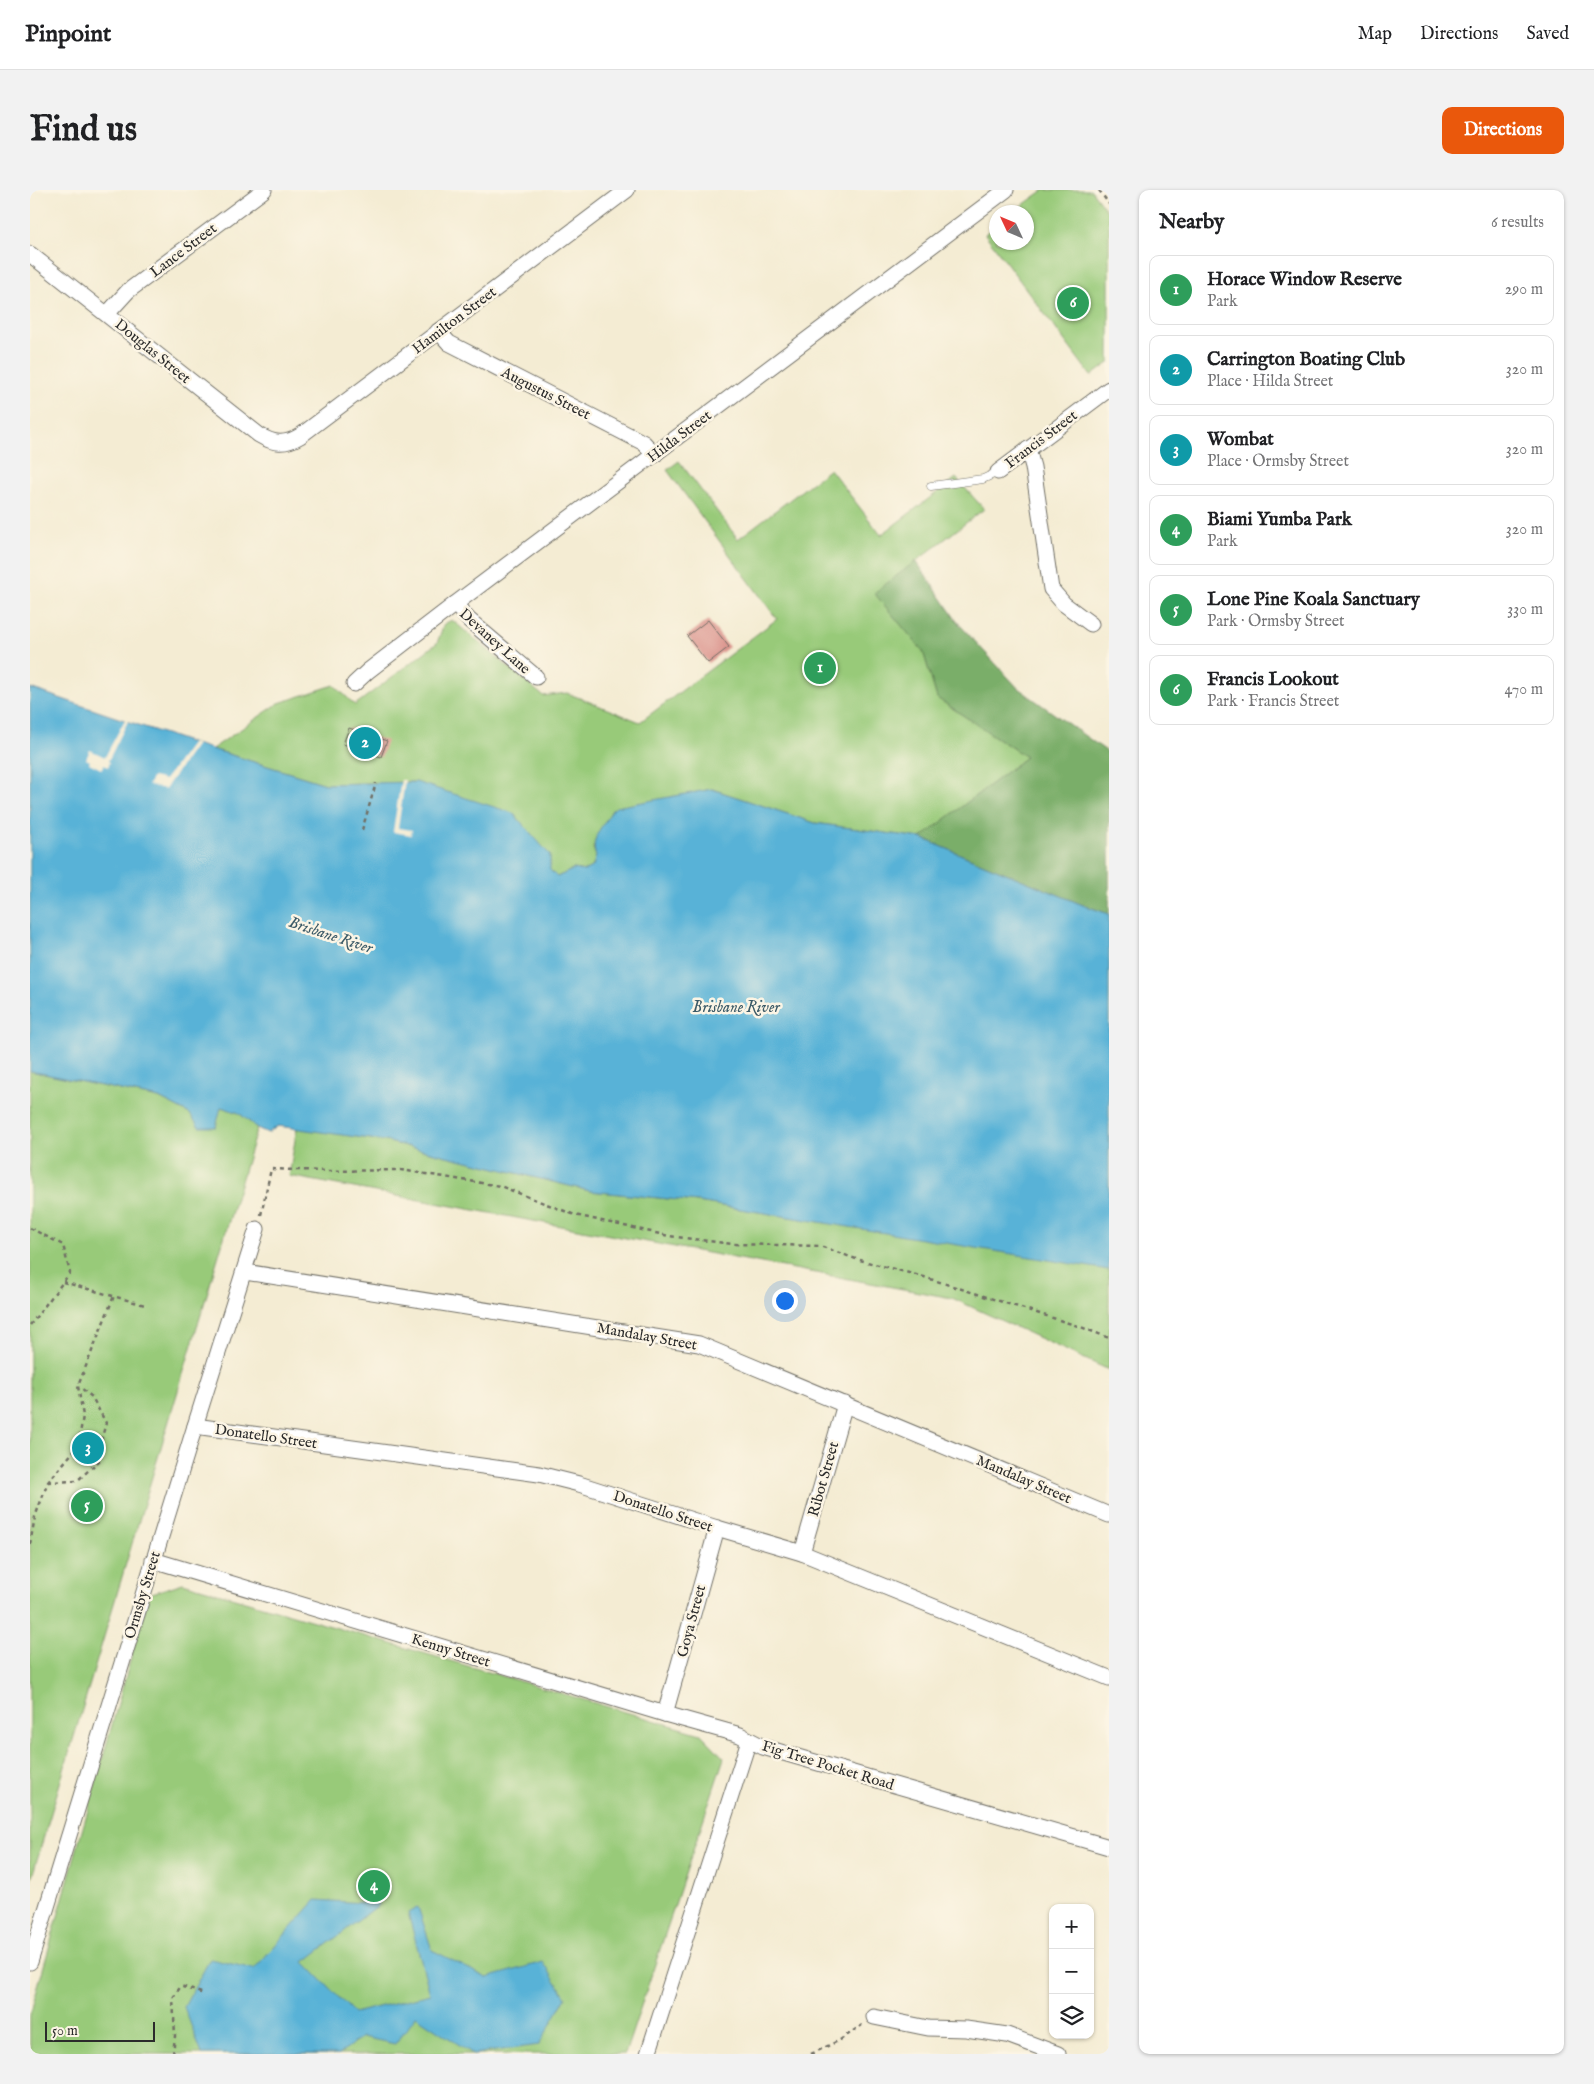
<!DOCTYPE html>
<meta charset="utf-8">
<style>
body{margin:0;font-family:"IM FELL English",serif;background:#f2f2f2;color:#202124}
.controls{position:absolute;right:15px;bottom:15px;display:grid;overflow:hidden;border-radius:10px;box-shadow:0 1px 4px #0004}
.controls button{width:45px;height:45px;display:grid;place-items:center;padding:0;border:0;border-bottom:1px solid #e0e0e0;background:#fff;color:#202124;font:25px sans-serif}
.compass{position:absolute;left:959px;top:15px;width:45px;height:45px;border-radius:50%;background:#fff;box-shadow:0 1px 4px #0004;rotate:314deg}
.scale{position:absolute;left:15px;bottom:12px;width:110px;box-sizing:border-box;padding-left:5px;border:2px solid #2b2b2b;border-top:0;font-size:14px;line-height:18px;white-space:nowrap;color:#2b2b2b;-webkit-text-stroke:4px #fcf5e5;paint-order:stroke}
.you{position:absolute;left:754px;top:1110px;width:18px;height:18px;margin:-12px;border:4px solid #fff;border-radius:50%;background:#1a73e8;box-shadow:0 0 0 8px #1a73e833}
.badge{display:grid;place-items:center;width:32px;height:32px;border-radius:50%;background:#ea580c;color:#fff;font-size:16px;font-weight:700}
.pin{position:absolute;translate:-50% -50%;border:2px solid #fff;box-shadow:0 1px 5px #0006}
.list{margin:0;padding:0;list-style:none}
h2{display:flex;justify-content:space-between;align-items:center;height:65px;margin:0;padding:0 20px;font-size:21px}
h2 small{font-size:16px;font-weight:400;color:#757577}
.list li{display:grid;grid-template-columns:32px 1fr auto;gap:15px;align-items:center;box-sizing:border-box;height:70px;margin:0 10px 10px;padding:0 10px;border:1px solid #e0e0e0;border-radius:10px}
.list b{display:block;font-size:19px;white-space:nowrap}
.list p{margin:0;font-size:16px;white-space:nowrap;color:#757577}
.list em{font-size:16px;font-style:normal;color:#757577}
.icon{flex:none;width:28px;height:28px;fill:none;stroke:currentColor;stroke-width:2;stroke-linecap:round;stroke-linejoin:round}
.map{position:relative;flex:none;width:1079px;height:1864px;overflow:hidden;border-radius:10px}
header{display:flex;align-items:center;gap:30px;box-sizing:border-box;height:70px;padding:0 25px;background:#fff;border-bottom:1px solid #e0e0e0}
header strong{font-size:24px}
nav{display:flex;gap:28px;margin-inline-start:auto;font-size:18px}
.intro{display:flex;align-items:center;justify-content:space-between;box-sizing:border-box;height:120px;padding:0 30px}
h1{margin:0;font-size:35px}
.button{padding:12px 22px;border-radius:10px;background:#ea580c;color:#fff;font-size:18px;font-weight:700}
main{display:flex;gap:30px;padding:0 30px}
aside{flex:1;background:#fff;border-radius:10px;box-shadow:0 1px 4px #0004}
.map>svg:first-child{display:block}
.green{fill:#98ca79;stroke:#627a52}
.forest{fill:#7aae69;stroke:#526c4a}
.water{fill:#59b2d7;stroke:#426e81}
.pier{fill:#f4ecd3}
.building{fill:#da9089}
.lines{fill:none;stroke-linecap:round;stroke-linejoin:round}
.service-casing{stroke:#716f66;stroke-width:9}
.minor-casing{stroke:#716f66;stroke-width:17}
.path{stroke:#716f66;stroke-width:2.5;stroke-dasharray:4 4;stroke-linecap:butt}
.service{stroke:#fff;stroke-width:8}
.minor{stroke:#fff;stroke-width:15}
.labels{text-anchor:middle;stroke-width:5;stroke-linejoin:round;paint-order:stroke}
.street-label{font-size:15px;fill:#2b2b2b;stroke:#fcf5e5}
.water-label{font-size:16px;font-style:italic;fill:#3b5a67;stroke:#fcf5e5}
</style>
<header>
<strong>Pinpoint</strong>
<nav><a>Map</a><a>Directions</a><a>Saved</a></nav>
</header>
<div class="intro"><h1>Find us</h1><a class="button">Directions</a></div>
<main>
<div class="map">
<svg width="1079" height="1864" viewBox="0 0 1079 1864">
<rect width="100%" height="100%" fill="#fcf5e5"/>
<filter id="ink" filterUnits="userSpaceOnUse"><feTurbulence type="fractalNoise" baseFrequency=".02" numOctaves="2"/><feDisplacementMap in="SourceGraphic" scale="10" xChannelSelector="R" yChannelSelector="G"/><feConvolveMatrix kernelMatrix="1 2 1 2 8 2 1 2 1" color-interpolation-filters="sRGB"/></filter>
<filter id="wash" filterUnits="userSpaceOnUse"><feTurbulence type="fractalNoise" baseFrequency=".0096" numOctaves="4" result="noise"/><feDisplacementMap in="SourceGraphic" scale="20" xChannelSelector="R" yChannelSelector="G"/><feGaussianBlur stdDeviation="1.12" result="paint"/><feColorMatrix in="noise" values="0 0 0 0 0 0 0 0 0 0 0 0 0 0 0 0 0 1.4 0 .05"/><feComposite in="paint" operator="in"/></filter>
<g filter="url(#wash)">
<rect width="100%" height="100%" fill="#f4ecd3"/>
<g class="green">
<path d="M1014,0H1061L1079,24V173L1061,186L955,44L966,35V52H996V22H983Z"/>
<path d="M649,271L708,349L800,279L851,345L926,288L954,319L845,403L893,461L907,508L996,567L891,648L785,633L682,599L582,620L563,658L566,666L563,676L554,681L544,679L527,687L520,680L386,592L296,594L182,559L249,513L304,495L325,515L407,453L414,434L422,430L513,506L537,503L610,532L747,429L637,280Z"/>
<path d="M0,881L129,908L160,924L191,917L209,923L227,938L0,1693Z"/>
<path d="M267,938L355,951L560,1001L668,1012L1073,1078L1079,1080V1180L922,1108L259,986Z"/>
<path d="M153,1393L671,1544L694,1568L595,1864H0V1825L119,1404Z"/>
</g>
<path class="forest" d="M886,371L929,434L988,498L1079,563V724L1053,715L891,648L996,567L907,508L893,461L844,403Z"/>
<g class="water">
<path d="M0,498L162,553L296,594L386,592L483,623L520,665V680L527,687L544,679L554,681L563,676L566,666C559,648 574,635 582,620L586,617L682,599L785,633L891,648L1053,715L1079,724V1080L668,1012L560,1001L355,951L248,936L238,943L227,938L209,923L191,917L186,937H169L160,924L129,908L0,881Z"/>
<path d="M286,1710L350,1714L274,1772L324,1823L400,1804L378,1723L388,1717L402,1760L457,1788L513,1772L536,1807L509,1855L443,1864L386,1826L365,1854L332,1847L309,1864H172L154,1817L180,1769L224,1779Z"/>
</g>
<g class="pier">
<path d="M96,528L99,529L78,571L80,572L78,577L74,575L71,579L59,573L60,571L56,569L60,560L75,567Z"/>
<path d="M162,553L167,554L135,599L118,595L123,587L135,590Z"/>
<path d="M371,590H375L368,638L382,640L381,645L363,642Z"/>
</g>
<g id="blocks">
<g class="building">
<path d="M678,430L699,457L678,473L657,446Z"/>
<path d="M319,538L357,551L351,567L313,554Z"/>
</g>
</g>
</g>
<g filter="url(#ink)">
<use href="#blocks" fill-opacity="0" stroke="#716f66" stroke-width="1"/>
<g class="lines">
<g class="service-casing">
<path id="service" d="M901,296L953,289L968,282"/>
</g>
<g class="minor-casing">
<g id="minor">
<path d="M0,64L229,245C244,254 255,255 270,246L597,0"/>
<path d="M77,124L98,101L234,0"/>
<path d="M408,141L419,153L614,253L625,265"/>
<path d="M998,259L1003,277L1021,399L1034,414L1061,434"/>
<path d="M968,282L1079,199"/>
<path d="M425,414L439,430L506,487"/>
<path d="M324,494L338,481L425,414L976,0"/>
<path d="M215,1082L669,1154L1079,1325"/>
<path d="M165,1236L509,1284L549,1294L687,1338L772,1363L1079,1488"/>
<path d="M772,1363L815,1214"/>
<path d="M123,1370L635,1524L710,1545L733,1557L1079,1657"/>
<path d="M635,1524L687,1338"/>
<path d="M0,1772L165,1236L227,1039"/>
<path d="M844,1827L898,1838L936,1839L977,1845L1028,1864"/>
<path d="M618,1864L719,1550"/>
</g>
</g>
<g class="path">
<path d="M1069,0L1079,14"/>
<path d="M332,640L346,593"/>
<path d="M231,1025L241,979L295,981L371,980L470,996L545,1025L639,1046L702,1054L790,1056L826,1069L894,1087L1051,1137L1079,1148"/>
<path d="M0,1038L33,1055L40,1083L0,1135"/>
<path d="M33,1092L115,1115"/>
<path d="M18,1292L47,1291L71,1269L72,1247L76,1233L62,1207L50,1197"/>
<path d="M0,1354L5,1327L18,1292L48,1256L53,1226L48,1196L84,1106"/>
<path d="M143,1864L145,1846L143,1808L151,1796L174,1804"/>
<path d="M781,1864L810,1850L832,1835"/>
</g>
<use href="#service" class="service"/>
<use href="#minor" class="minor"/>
</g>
</g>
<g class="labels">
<g class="street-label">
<text transform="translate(153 60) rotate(-37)" y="5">Lance Street</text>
<text transform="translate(424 130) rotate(-37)" y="5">Hamilton Street</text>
<text transform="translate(123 161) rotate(39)" y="5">Douglas Street</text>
<text transform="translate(516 203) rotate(27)" y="5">Augustus Street</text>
<text transform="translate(649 246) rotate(-37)" y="5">Hilda Street</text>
<text transform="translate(1011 249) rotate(-37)" y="5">Francis Street</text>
<text transform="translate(465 451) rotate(42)" y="5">Devaney Lane</text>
<text transform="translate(617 1146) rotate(10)" y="5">Mandalay Street</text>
<text transform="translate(236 1246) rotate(8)" y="5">Donatello Street</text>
<text transform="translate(793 1289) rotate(-74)" y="5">Ribot Street</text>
<text transform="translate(994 1289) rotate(23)" y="5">Mandalay Street</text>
<text transform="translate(633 1321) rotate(18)" y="5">Donatello Street</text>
<text transform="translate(112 1405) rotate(-73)" y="5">Ormsby Street</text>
<text transform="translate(661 1431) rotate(-75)" y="5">Goya Street</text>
<text transform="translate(421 1460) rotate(17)" y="5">Kenny Street</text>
<text transform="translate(798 1575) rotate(17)" y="5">Fig Tree Pocket Road</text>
</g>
<g class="water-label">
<text transform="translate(301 744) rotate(18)" y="6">Brisbane River</text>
<text x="706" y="822">Brisbane River</text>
</g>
</g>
</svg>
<div class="controls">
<button>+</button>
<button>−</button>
<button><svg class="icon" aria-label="layers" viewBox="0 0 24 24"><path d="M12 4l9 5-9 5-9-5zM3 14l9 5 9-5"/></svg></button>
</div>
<svg class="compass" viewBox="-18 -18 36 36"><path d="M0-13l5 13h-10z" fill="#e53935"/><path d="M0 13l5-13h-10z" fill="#757577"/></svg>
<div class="scale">50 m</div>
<div class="you"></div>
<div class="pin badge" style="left:790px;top:478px;background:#2e9e5b">1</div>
<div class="pin badge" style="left:335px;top:553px;background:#0f9aa8">2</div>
<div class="pin badge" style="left:58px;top:1258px;background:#0f9aa8">3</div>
<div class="pin badge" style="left:344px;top:1696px;background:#2e9e5b">4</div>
<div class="pin badge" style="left:57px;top:1316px;background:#2e9e5b">5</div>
<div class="pin badge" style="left:1043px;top:113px;background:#2e9e5b">6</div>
</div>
<aside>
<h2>Nearby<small>6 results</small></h2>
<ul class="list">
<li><span class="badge" style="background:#2e9e5b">1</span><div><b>Horace Window Reserve</b><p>Park</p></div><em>290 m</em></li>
<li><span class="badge" style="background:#0f9aa8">2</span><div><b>Carrington Boating Club</b><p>Place · Hilda Street</p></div><em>320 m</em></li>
<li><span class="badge" style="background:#0f9aa8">3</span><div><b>Wombat</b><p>Place · Ormsby Street</p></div><em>320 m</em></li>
<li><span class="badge" style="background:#2e9e5b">4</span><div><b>Biami Yumba Park</b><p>Park</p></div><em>320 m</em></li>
<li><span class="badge" style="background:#2e9e5b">5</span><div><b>Lone Pine Koala Sanctuary</b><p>Park · Ormsby Street</p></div><em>330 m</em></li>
<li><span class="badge" style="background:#2e9e5b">6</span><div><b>Francis Lookout</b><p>Park · Francis Street</p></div><em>470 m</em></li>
</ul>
</aside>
</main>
